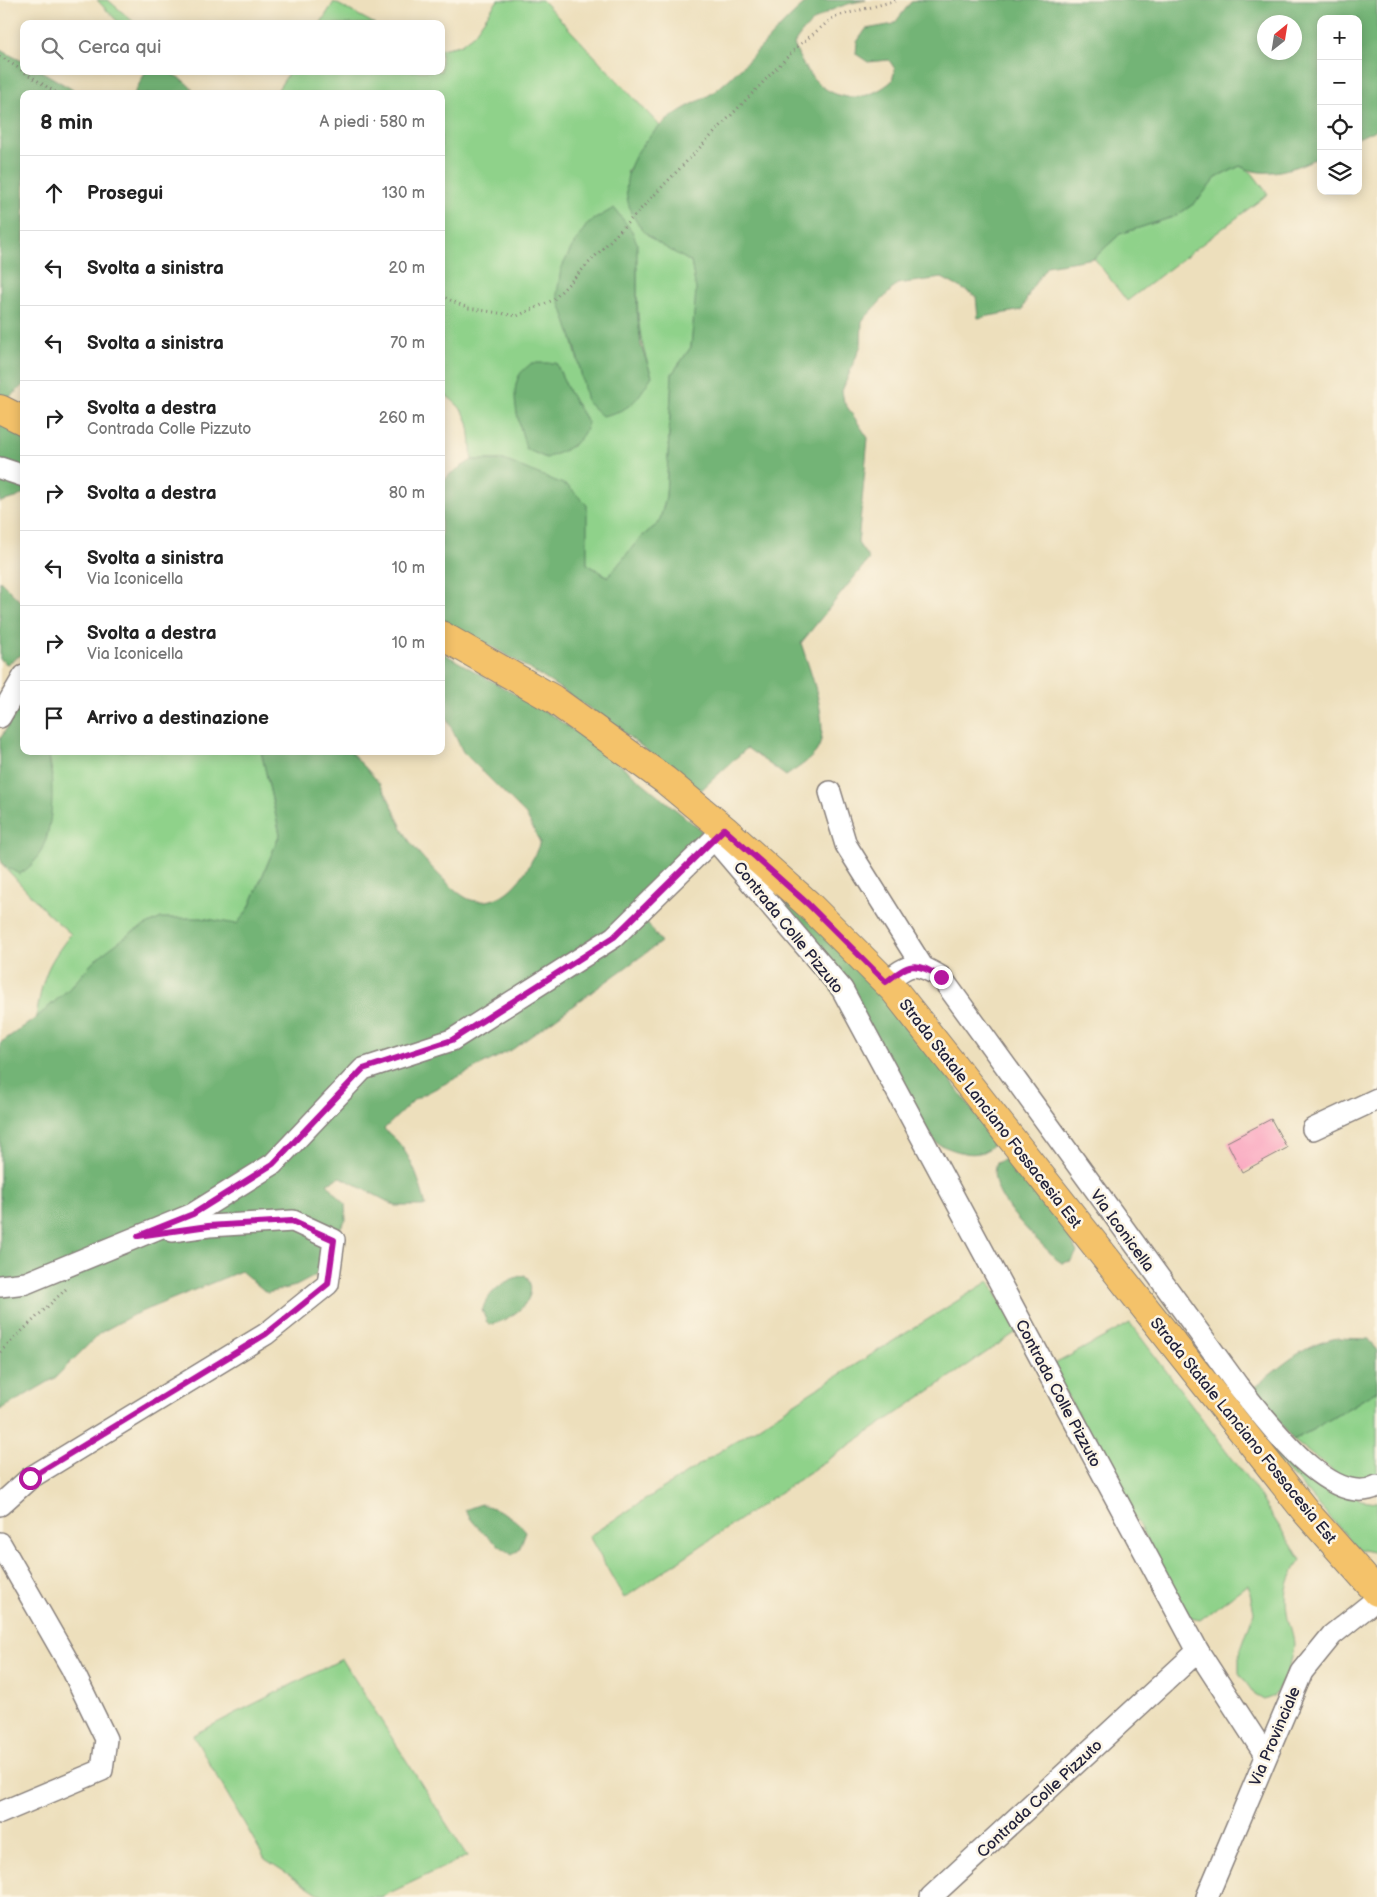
<!DOCTYPE html>
<html lang="it">
<meta charset="utf-8">
<style>
body{margin:0;font-family:"Balsamiq Sans",sans-serif;background:#f6f6f6;color:#222}
.controls{position:absolute;right:15px;top:15px;display:grid;overflow:hidden;border-radius:10px;box-shadow:0 2px 12px #0003}
.controls button{width:45px;height:45px;display:grid;place-items:center;padding:0;border:0;border-bottom:1px solid #e0e0e0;background:#fff;color:#222;font:25px sans-serif}
.compass{position:absolute;left:1257px;top:15px;width:45px;height:45px;border-radius:50%;background:#fff;box-shadow:0 2px 12px #0003;rotate:30deg}
.stop{position:absolute;width:15px;height:15px;margin:-11px;border:4px solid #b5179e;border-radius:50%;background:#fff}
.stop.end{background:#b5179e;border-color:#fff;box-shadow:0 1px 5px #0008}
.list{margin:0;padding:0;list-style:none}
h2{display:flex;justify-content:space-between;align-items:center;height:65px;margin:0;padding:0 20px;font-size:21px}
h2 small{font-size:16px;font-weight:400;color:#767676}
.list li{display:grid;grid-template-columns:32px 1fr auto;gap:15px;align-items:center;box-sizing:border-box;height:75px;padding:0 20px;border-top:1px solid #e0e0e0}
.list b{display:block;font-size:19px;white-space:nowrap}
.list p{margin:0;font-size:16px;white-space:nowrap;color:#767676}
.list em{font-size:16px;font-style:normal;color:#767676}
.icon{flex:none;width:28px;height:28px;fill:none;stroke:currentColor;stroke-width:2;stroke-linecap:round;stroke-linejoin:round}
.map{position:relative;flex:none;width:1377px;height:1897px;overflow:hidden}
.search{position:absolute;background:#fff;box-shadow:0 2px 12px #0003;left:20px;top:20px;width:425px;height:55px;display:flex;align-items:center;gap:12px;box-sizing:border-box;padding:0 18px;border-radius:10px;color:#767676;font-size:19px}
.panel{position:absolute;background:#fff;box-shadow:0 2px 12px #0003;left:20px;top:90px;width:425px;height:665px;border-radius:10px}
.map>svg:first-child{display:block}
.green{fill:#8fd28a;stroke:#587a62;fill-rule:evenodd}
.forest{fill:#73b476;stroke:#4a6b58;fill-rule:evenodd}
.building{fill:#faa2be}
.lines{fill:none;stroke-linecap:round;stroke-linejoin:round}
.minor-casing{stroke:#88807c;stroke-width:24}
.major-casing{stroke:#88807c;stroke-width:30}
.path{stroke:#88807c;stroke-width:3;stroke-dasharray:1 4;stroke-linecap:butt}
.minor{stroke:#fff;stroke-width:21}
.major{stroke:#f4c26a;stroke-width:28}
.route{stroke:#b5179e;stroke-width:6}
.labels{text-anchor:middle;stroke-width:5;stroke-linejoin:round;paint-order:stroke}
.street-label{font-size:16px;fill:#22223b;stroke:#fcf5e5}
</style>
<div class="map">
<svg width="1377" height="1897" viewBox="0 0 1377 1897">
<rect width="100%" height="100%" fill="#fcf5e5"/>
<filter id="ink" filterUnits="userSpaceOnUse"><feTurbulence type="fractalNoise" baseFrequency=".02" numOctaves="2"/><feDisplacementMap in="SourceGraphic" scale="10" xChannelSelector="R" yChannelSelector="G"/><feConvolveMatrix kernelMatrix="1 2 1 2 8 2 1 2 1" color-interpolation-filters="sRGB"/></filter>
<filter id="wash" filterUnits="userSpaceOnUse"><feTurbulence type="fractalNoise" baseFrequency=".0096" numOctaves="4" result="noise"/><feDisplacementMap in="SourceGraphic" scale="20" xChannelSelector="R" yChannelSelector="G"/><feGaussianBlur stdDeviation="1.12" result="paint"/><feColorMatrix in="noise" values="0 0 0 0 0 0 0 0 0 0 0 0 0 0 0 0 0 1.4 0 .05"/><feComposite in="paint" operator="in"/></filter>
<g filter="url(#wash)">
<rect width="100%" height="100%" fill="#eddfbc"/>
<g class="green">
<path d="M97,0H108L136,24H120Z"/>
<path d="M498,0H542L661,127L652,134L627,172L678,254L691,262L697,290L691,347L672,374L666,497L659,523L640,538L609,577L587,564L504,460H472C469,426 473,413 441,392V94H275L290,71H441V49L460,45L474,34ZM637,268C637,311 637,335 652,376L581,373L569,327ZM556,363L569,392L588,423L573,446L546,458L527,449L517,411L516,387Z"/>
<path d="M334,2L375,24H320Z"/>
<path d="M1240,166L1252,173L1268,194L1127,301L1094,258L1120,234L1176,216L1195,203L1216,178Z"/>
<path d="M48,751H261L280,834L249,908L237,925L201,918L97,958L69,989L36,1018C43,977 45,967 71,934L47,913L3,865L20,874L47,837L52,772Z"/>
<path d="M989,1281L1018,1331L624,1598L589,1536L815,1390Z"/>
<path d="M1130,1323L1253,1486L1301,1560C1286,1580 1283,1597 1289,1622C1291,1629 1294,1638 1294,1645C1293,1664 1283,1680 1274,1696L1264,1700L1255,1695L1239,1673V1654L1254,1612L1248,1584L1200,1620L1190,1618L1051,1366Z"/>
<path d="M1377,1391V1479L1371,1484L1343,1479L1293,1440L1314,1429Z"/>
<path d="M1258,1438L1270,1439L1361,1500L1377,1502V1553L1359,1549Z"/>
<path d="M342,1659L467,1856L381,1897H324L265,1859L193,1735Z"/>
</g>
<g class="forest">
<path d="M809,0H866C836,5 810,17 794,44C809,90 850,116 892,81L895,69L889,60L868,62L856,54L857,42L866,29L894,24L911,2L921,0H1377V129L1358,138V19H1321V156C1296,168 1266,180 1240,166L1216,178L1195,203L1176,216L1120,234L1094,258L1047,266L1031,289L1022,310L978,318L976,296L942,278L897,284L862,321L861,345L842,391L844,402L868,438L858,543L869,559L801,643C809,668 833,729 816,752C808,762 796,769 786,776L747,748L699,792C619,726 535,666 441,620V484L450,474L472,460H504L568,486L587,505V564L608,577L640,538L659,523L666,497L672,374L691,347L696,290L691,262C673,251 650,242 638,224C608,180 641,136 680,111C693,103 707,98 719,88C751,61 777,27 809,0ZM1264,22H1294V52H1264Z"/>
<path d="M0,50L24,62V71H41L80,94H24V385L6,400L0,396Z"/>
<path d="M146,71C169,71 182,75 196,94H134Z"/>
<path d="M614,208L632,231L637,243V310L641,346L652,376C636,401 632,410 602,416L587,402L576,350L557,294L561,269L572,247L588,223Z"/>
<path d="M532,363H556L569,392L588,423C582,444 565,451 546,458L526,449C521,428 508,394 520,374C523,370 528,366 532,363Z"/>
<path d="M0,423L24,436V467L0,460Z"/>
<path d="M0,475L24,485V493L16,498L0,502Z"/>
<path d="M0,581L24,605V653L7,664L0,659Z"/>
<path d="M441,652L553,716L611,757L702,831L644,918L661,942L513,1049L415,1099L384,1129C388,1133 394,1137 398,1142C413,1160 420,1183 426,1206H396L341,1177L327,1183L345,1204L346,1220L330,1242L325,1259L315,1276L296,1286L267,1293L241,1271L133,1315L100,1333L55,1378L0,1410V1043L36,1018L69,989L97,958L132,932L161,918H201L237,924L249,908L280,834L261,751H350C360,763 375,776 383,789C394,806 400,829 413,846C423,859 457,896 471,900C507,909 530,869 540,842L526,815L463,752L441,707Z"/>
<path d="M24,700V751H48C55,786 57,856 19,874L3,865L0,858V739Z"/>
<path d="M771,882L893,1003L986,1128L992,1145C979,1162 952,1150 936,1143L765,892Z"/>
<path d="M1003,1160H1011L1018,1167L1064,1227L1077,1252L1071,1261L1062,1263L1056,1259C1036,1237 984,1195 996,1163Z"/>
<path d="M525,1275C544,1298 511,1320 490,1325L487,1323L482,1310C489,1291 505,1279 525,1275Z"/>
<path d="M1337,1338L1369,1339L1377,1351V1391L1314,1429L1293,1440L1253,1388C1283,1366 1300,1346 1337,1338Z"/>
<path d="M481,1504C499,1509 514,1517 526,1531L519,1550L512,1555C494,1541 476,1530 465,1510Z"/>
</g>
<g id="blocks">
<path class="building" d="M1271,1119L1287,1148L1242,1172L1227,1142Z"/>
</g>
</g>
<g filter="url(#ink)">
<use href="#blocks" fill-opacity="0" stroke="#88807c" stroke-width="1"/>
<g class="lines">
<g class="minor-casing">
<g id="minor">
<path d="M0,468L24,476"/>
<path d="M0,717L24,676"/>
<path d="M830,792L846,845L922,966"/>
<path d="M724,829L714,839L842,989L1198,1651L1266,1756"/>
<path d="M886,982C910,963 914,961 941,977L1238,1386C1264,1417 1330,1511 1377,1486"/>
<path d="M1313,1129L1377,1099"/>
<path d="M0,1286L26,1283L193,1214L273,1164L363,1069L452,1040L614,937L714,839"/>
<path d="M0,1505L30,1478L266,1334L328,1284L334,1240L293,1221L209,1226L172,1231"/>
<path d="M0,1543L71,1667L106,1739L102,1770L0,1813"/>
<path d="M931,1897L1198,1651"/>
<path d="M1207,1897L1302,1672L1332,1635L1377,1599"/>
</g>
</g>
<g class="major-casing">
<g id="major">
<path d="M0,409L24,421"/>
<path d="M441,635L553,699L665,780L724,829L808,904L894,990L1307,1513L1377,1592"/>
</g>
</g>
<g class="path">
<path d="M0,56L58,94"/>
<path d="M441,296L468,308L517,316L553,300L797,47L834,17L898,0"/>
<path d="M0,1352L66,1289"/>
</g>
<use href="#minor" class="minor"/>
<use href="#major" class="major"/>
</g>
</g>
<g class="lines" filter="url(#ink)">
<path class="route" d="M30,1478L266,1334L328,1284L334,1240L292,1221L208,1226L138,1236L193,1214L273,1164L363,1069L452,1040L614,937L724,829L808,904L886,982C910,963 914,961 941,977"/>
</g>
<g class="labels">
<g class="street-label">
<text transform="translate(789 927) rotate(51)" y="6">Contrada Colle Pizzuto</text>
<text transform="translate(991 1113) rotate(52)" y="6">Strada Statale Lanciano Fossacesia Est</text>
<text transform="translate(1123 1230) rotate(54)" y="6">Via Iconicella</text>
<text transform="translate(1059 1393) rotate(62)" y="6">Contrada Colle Pizzuto</text>
<text transform="translate(1244 1430) rotate(51)" y="6">Strada Statale Lanciano Fossacesia Est</text>
<text transform="translate(1274 1736) rotate(-67)" y="6">Via Provinciale</text>
<text transform="translate(1039 1798) rotate(-43)" y="6">Contrada Colle Pizzuto</text>
</g>
</g>
</svg>
<div class="controls">
<button>+</button>
<button>−</button>
<button><svg class="icon" aria-label="locate" viewBox="0 0 24 24"><circle cx="12" cy="12" r="6"/><path d="M12 2v4M12 18v4M2 12h4M18 12h4"/></svg></button>
<button><svg class="icon" aria-label="layers" viewBox="0 0 24 24"><path d="M12 4l9 5-9 5-9-5zM3 14l9 5 9-5"/></svg></button>
</div>
<svg class="compass" viewBox="-18 -18 36 36"><path d="M0-13l5 13h-10z" fill="#e53935"/><path d="M0 13l5-13h-10z" fill="#767676"/></svg>
<div class="stop" style="left:30px;top:1478px"></div>
<div class="stop end" style="left:941px;top:977px"></div>
<div class="search"><svg class="icon" aria-label="search" viewBox="0 0 24 24"><circle cx="10" cy="10" r="6"/><path d="M15 15l6 6"/></svg>Cerca qui</div>
<section class="panel">
<h2>8 min<small>A piedi · 580 m</small></h2>
<ul class="list">
<li><svg class="icon" aria-label="ahead" viewBox="0 0 24 24"><path d="M12 20V5M6 11l6-6 6 6"/></svg><div><b>Prosegui</b></div><em>130 m</em></li>
<li><svg class="icon" aria-label="left" viewBox="0 0 24 24"><path d="M17 20v-9H6M10 6l-5 5 5 5"/></svg><div><b>Svolta a sinistra</b></div><em>20 m</em></li>
<li><svg class="icon" aria-label="left" viewBox="0 0 24 24"><path d="M17 20v-9H6M10 6l-5 5 5 5"/></svg><div><b>Svolta a sinistra</b></div><em>70 m</em></li>
<li><svg class="icon" aria-label="right" viewBox="0 0 24 24"><path d="M7 20v-9h11M14 6l5 5-5 5"/></svg><div><b>Svolta a destra</b><p>Contrada Colle Pizzuto</p></div><em>260 m</em></li>
<li><svg class="icon" aria-label="right" viewBox="0 0 24 24"><path d="M7 20v-9h11M14 6l5 5-5 5"/></svg><div><b>Svolta a destra</b></div><em>80 m</em></li>
<li><svg class="icon" aria-label="left" viewBox="0 0 24 24"><path d="M17 20v-9H6M10 6l-5 5 5 5"/></svg><div><b>Svolta a sinistra</b><p>Via Iconicella</p></div><em>10 m</em></li>
<li><svg class="icon" aria-label="right" viewBox="0 0 24 24"><path d="M7 20v-9h11M14 6l5 5-5 5"/></svg><div><b>Svolta a destra</b><p>Via Iconicella</p></div><em>10 m</em></li>
<li><svg class="icon" aria-label="arrive" viewBox="0 0 24 24"><path d="M6 21V4h12l-3 4 3 4H6"/></svg><div><b>Arrivo a destinazione</b></div></li>
</ul>
</section>
</div>
